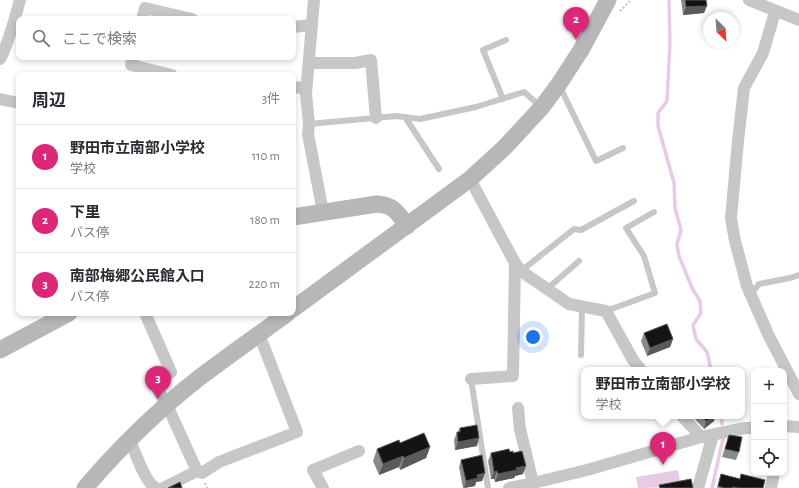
<!DOCTYPE html>
<html lang="ja">
<meta charset="utf-8">
<style>
body{margin:0;font-family:"Alegreya Sans","Noto Sans JP",sans-serif;background:#f7f7f7;color:#2b2b33}
.controls{position:absolute;right:12px;bottom:12px;display:grid;overflow:hidden;border-radius:8px;box-shadow:0 2px 6px #0003}
.controls button{width:36px;height:36px;display:grid;place-items:center;padding:0;border:0;border-bottom:1px solid #e1e1e2;background:#fff;color:#2b2b33;font:20px sans-serif}
.compass{position:absolute;left:703px;top:12px;width:36px;height:36px;border-radius:50%;background:#fff;box-shadow:0 2px 6px #0003;rotate:155deg}
.you{position:absolute;left:533px;top:337px;width:14px;height:14px;margin:-10px;border:3px solid #fff;border-radius:50%;background:#1a73e8;box-shadow:0 0 0 6px #1a73e833}
.badge{display:grid;place-items:center;width:26px;height:26px;border-radius:50%;background:#db2777;color:#fff;font-size:13px;font-weight:700}
.pin{position:absolute;translate:-50% -33px;filter:drop-shadow(0 1px 2px #0008)}
.pin::after{content:'';position:absolute;top:21px;width:14px;height:12px;background:inherit;clip-path:polygon(0 0,100% 0,50% 100%)}
.popup{position:absolute;left:581px;top:367px;width:164px;height:52px;box-sizing:border-box;display:grid;place-content:center;border-radius:8px;background:#fff;filter:drop-shadow(0 1px 3px #0005);font-size:13px;white-space:nowrap;color:#7c7c81}
.popup b{font-size:15px;color:#2b2b33}
.popup::after{content:'';position:absolute;left:50%;top:100%;margin-left:-8px;border:8px solid transparent;border-top-color:#fff}
.list{margin:0;padding:0;list-style:none}
h2{display:flex;justify-content:space-between;align-items:center;height:52px;margin:0;padding:0 16px;font-size:17px}
h2 small{font-size:13px;font-weight:400;color:#7c7c81}
.list li{display:grid;grid-template-columns:26px 1fr auto;gap:12px;align-items:center;box-sizing:border-box;height:64px;padding:0 16px;border-top:1px solid #e1e1e2}
.list b{display:block;font-size:15px;white-space:nowrap}
.list p{margin:0;font-size:13px;white-space:nowrap;color:#7c7c81}
.list em{font-size:13px;font-style:normal;color:#7c7c81}
.icon{flex:none;width:22px;height:22px;fill:none;stroke:currentColor;stroke-width:2;stroke-linecap:round;stroke-linejoin:round}
.map{position:relative;flex:none;width:799px;height:488px;overflow:hidden}
.search{position:absolute;background:#fff;box-shadow:0 2px 6px #0003;left:16px;top:16px;width:280px;height:44px;display:flex;align-items:center;gap:10px;box-sizing:border-box;padding:0 14px;border-radius:8px;color:#7c7c81;font-size:15px}
.panel{position:absolute;background:#fff;box-shadow:0 2px 6px #0003;left:16px;top:72px;width:280px;height:244px;border-radius:8px}
.map>svg:first-child{display:block}
.water{fill:#e7cbe4}
.lines{fill:none;stroke-linecap:round;stroke-linejoin:round}
.stream{stroke:#e7cbe4;stroke-width:3.5}
.path{stroke:#c1c1c1;stroke-width:2;stroke-dasharray:2 2;stroke-linecap:butt}
.lane{stroke:#c7c7c7;stroke-width:6}
.street{stroke:#c7c7c7;stroke-width:12}
.secondary{stroke:#b7b7b7;stroke-width:17}
.wall{fill:#8a8a8a}
.shaded-wall{fill:#5a5a5a}
.building{fill:#141414;stroke:#5a5a5a}
</style>
<div class="map">
<svg width="799" height="488" viewBox="0 0 799 488">
<rect width="100%" height="100%" fill="#fff"/>
<path class="water" d="M678,470L681,487L638,488L636,477Z"/>
<g class="lines">
<g class="stream">
<path d="M669,0L670,42L667,101L658,113V126L674,183L675,208L681,230L677,244L679,256L692,288L700,301L701,313L693,325L696,339L707,352L711,370"/>
<path d="M721,416L722,424"/>
<path d="M712,488L723,439"/>
</g>
<g class="path">
<path d="M620,11L631,0"/>
<path d="M205,483L207,488"/>
</g>
<g class="lane">
<path d="M560,87L596,161L623,148"/>
<path d="M503,99L483,50L506,40"/>
<path d="M405,117L439,169"/>
<path d="M309,124L396,116L420,119L476,107L524,92L540,106"/>
<path d="M521,271L574,229L581,230L634,201"/>
<path d="M547,289L579,261"/>
<path d="M750,295L759,284L790,278L799,275"/>
<path d="M606,311L655,293L644,256L626,228L654,212"/>
<path d="M581,355L582,307"/>
<path d="M471,379L488,488"/>
</g>
<g class="street">
<path d="M314,0L306,94L309,124L308,134L323,212"/>
<path d="M749,0L799,20"/>
<path d="M775,12L763,53L744,88L738,141L731,218L735,241L747,286L768,334L799,394"/>
<path d="M142,19L145,8L192,19"/>
<path d="M293,27L312,25"/>
<path d="M133,57L131,65L172,75"/>
<path d="M0,59C10,40 14,21 20,0"/>
<path d="M309,63H355L371,60L376,118"/>
<path d="M293,88L306,87"/>
<path d="M0,99L19,103"/>
<path d="M470,179L515,263L513,376L471,379"/>
<path d="M515,263L521,271L569,304L606,311L633,360L641,370"/>
<path d="M145,313L171,372L157,382L158,390L167,405L197,471L202,473L219,462L297,432L259,334"/>
<path d="M682,416L701,437"/>
<path d="M784,426L799,427"/>
<path d="M130,440C135,452 145,483 156,488"/>
<path d="M533,483L587,470L701,437L745,428H754"/>
<path d="M163,488L197,471"/>
<path d="M323,488L313,470L359,451"/>
<path d="M509,488L533,483L520,429L518,408"/>
<path d="M698,488L713,435"/>
<path d="M771,488L774,473"/>
</g>
<g class="secondary">
<path d="M293,217L377,204C394,205 398,213 407,226"/>
<path d="M293,309L470,179L505,147L542,107L559,84L581,50L608,0"/>
<path d="M0,350L69,313"/>
<path d="M85,488C119,448 158,410 199,378C228,356 258,335 288,313"/>
</g>
</g>
<g class="wall">
<path d="M681,0H706L704,13L683,15Z"/>
<path d="M644,333L673,339L670,347L647,356L641,341Z"/>
<path d="M692,416H715L714,421L704,429Z"/>
<path d="M460,428L477,446L455,450L454,440L457,432H458Z"/>
<path d="M729,435L739,452L736,460L722,457Z"/>
<path d="M400,443L430,447L426,458L400,470L399,467L379,475L373,461L377,449Z"/>
<path d="M510,452L513,453L523,474L515,476L514,478L495,482L494,479H491L488,461L491,453Z"/>
<path d="M461,460L485,473L482,481L476,482L475,486L463,488L459,467Z"/>
<path d="M721,474L740,479L741,474L763,488H717Z"/>
</g>
<g class="shaded-wall">
<path d="M707,6L704,13L683,15L686,7Z"/>
<path d="M673,339L670,347L647,356L650,348Z"/>
<path d="M713,416H715L714,421L704,429L706,421Z"/>
<path d="M479,438L477,446L455,450L458,442Z"/>
<path d="M430,447L426,458L400,470L404,458Z"/>
<path d="M403,456L399,467L379,475L383,464Z"/>
<path d="M526,466L523,474L515,476L514,478L495,482L498,474L516,468Z"/>
<path d="M497,471L494,479H491L494,472Z"/>
<path d="M485,473L482,481L476,482L475,486L464,488L466,481L477,475Z"/>
</g>
<g class="building">
<path d="M685,0H706L707,6L686,7Z"/>
<path d="M667,324L673,339L650,348L644,333Z"/>
<path d="M702,416H713L706,421Z"/>
<path d="M477,425L479,438L458,442L457,432H460V428Z"/>
<path d="M424,433L430,447L404,458L403,456L383,464L377,449L399,440L400,443Z"/>
<path d="M729,435L742,437L739,452L725,449Z"/>
<path d="M509,449L510,452L513,451V453L522,451L526,466L516,468L517,470L498,474L497,471L494,472L491,453Z"/>
<path d="M482,455L485,473L477,475L478,478L466,481L461,460Z"/>
<path d="M721,474L740,479L741,474L765,480L763,488H739L733,487L732,488H724L718,486Z"/>
<path d="M691,479L693,488H660L659,485Z"/>
<path d="M180,482L182,488H168Z"/>
</g>
</svg>
<div class="controls">
<button>+</button>
<button>−</button>
<button><svg class="icon" aria-label="locate" viewBox="0 0 24 24"><circle cx="12" cy="12" r="6"/><path d="M12 2v4M12 18v4M2 12h4M18 12h4"/></svg></button>
</div>
<svg class="compass" viewBox="-18 -18 36 36"><path d="M0-13l5 13h-10z" fill="#e53935"/><path d="M0 13l5-13h-10z" fill="#7c7c81"/></svg>
<div class="you"></div>
<div class="pin badge" style="left:663px;top:465px">1</div>
<div class="popup"><b>野田市立南部小学校</b>学校</div>
<div class="pin badge" style="left:576px;top:40px">2</div>
<div class="pin badge" style="left:158px;top:399px">3</div>
<div class="search"><svg class="icon" aria-label="search" viewBox="0 0 24 24"><circle cx="10" cy="10" r="6"/><path d="M15 15l6 6"/></svg>ここで検索</div>
<section class="panel">
<h2>周辺<small>3件</small></h2>
<ul class="list">
<li><span class="badge">1</span><div><b>野田市立南部小学校</b><p>学校</p></div><em>110 m</em></li>
<li><span class="badge">2</span><div><b>下里</b><p>バス停</p></div><em>180 m</em></li>
<li><span class="badge">3</span><div><b>南部梅郷公民館入口</b><p>バス停</p></div><em>220 m</em></li>
</ul>
</section>
</div>
